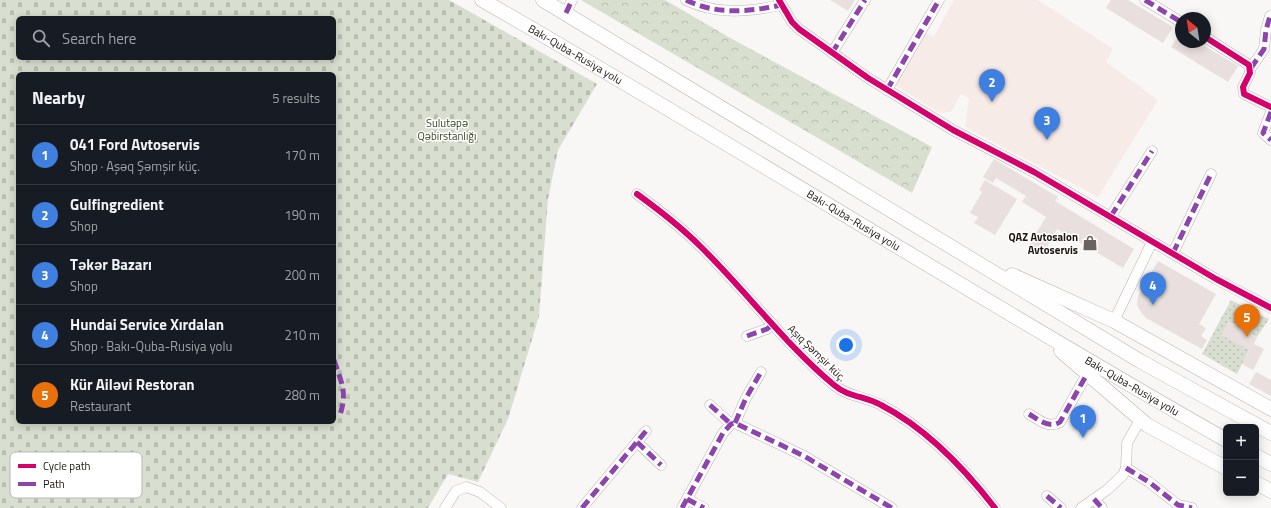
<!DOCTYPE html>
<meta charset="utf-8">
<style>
body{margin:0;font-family:"Titillium Web",sans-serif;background:#20242c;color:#f1f3f6}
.controls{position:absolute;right:12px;bottom:12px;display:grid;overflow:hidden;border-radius:6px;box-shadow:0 2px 10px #0003}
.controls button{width:36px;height:36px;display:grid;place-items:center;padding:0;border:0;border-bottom:1px solid #363941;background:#171b24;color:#f1f3f6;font:20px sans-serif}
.compass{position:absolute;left:1175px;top:12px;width:36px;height:36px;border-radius:50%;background:#171b24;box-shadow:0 2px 10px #0003;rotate:330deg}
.you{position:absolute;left:846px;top:345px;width:14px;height:14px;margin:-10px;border:3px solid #fff;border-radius:50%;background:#1a73e8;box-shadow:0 0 0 6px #1a73e833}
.badge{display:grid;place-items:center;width:26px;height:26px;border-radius:50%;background:#b4b2b2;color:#fff;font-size:13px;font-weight:700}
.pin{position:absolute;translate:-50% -33px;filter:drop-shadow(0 1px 2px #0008)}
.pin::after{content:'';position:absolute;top:21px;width:14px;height:12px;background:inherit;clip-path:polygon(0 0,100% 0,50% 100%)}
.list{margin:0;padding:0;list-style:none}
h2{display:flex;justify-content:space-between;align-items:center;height:52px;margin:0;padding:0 16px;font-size:17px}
h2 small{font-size:13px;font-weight:400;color:#9ea1a6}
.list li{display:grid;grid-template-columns:26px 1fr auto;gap:12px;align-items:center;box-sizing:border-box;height:60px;padding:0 16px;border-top:1px solid #363941}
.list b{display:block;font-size:15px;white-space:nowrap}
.list p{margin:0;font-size:13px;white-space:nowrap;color:#9ea1a6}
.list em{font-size:13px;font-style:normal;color:#9ea1a6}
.icon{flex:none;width:22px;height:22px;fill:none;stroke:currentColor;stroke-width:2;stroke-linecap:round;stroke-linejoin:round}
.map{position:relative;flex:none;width:1271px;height:508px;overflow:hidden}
.search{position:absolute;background:#171b24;box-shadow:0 2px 10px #0003;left:16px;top:16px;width:320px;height:44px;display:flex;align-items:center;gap:10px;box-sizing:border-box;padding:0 14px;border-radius:6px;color:#9ea1a6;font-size:15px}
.panel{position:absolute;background:#171b24;box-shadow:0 2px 10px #0003;left:16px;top:72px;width:320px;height:352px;border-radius:6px}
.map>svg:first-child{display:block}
.industrial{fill:#f7ebe8}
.grass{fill:url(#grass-dots)}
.forest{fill:url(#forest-crowns)}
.cemetery{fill:url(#cemetery-stones);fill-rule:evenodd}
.building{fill:#e8dfde}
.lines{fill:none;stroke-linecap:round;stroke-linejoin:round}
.minor-casing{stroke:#b9b4b0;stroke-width:11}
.highway-casing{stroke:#b9b4b0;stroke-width:15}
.minor{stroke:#fefefe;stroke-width:10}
.highway{stroke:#fefefe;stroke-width:14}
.quiet{stroke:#8e44ad;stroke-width:5;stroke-dasharray:10 5;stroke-linecap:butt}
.cycleway-casing{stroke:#fff;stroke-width:8}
.cycleway{stroke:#d6006c;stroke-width:6}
.labels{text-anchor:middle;stroke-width:3;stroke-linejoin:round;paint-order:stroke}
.street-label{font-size:11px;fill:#1c140e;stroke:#fff}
.park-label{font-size:11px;fill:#334719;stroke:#fff}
.poi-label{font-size:11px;font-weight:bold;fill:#1c140e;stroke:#fff;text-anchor:end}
.key{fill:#fff;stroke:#bbb8b7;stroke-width:1}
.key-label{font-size:11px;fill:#1c140e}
</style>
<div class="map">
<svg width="1271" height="508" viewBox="0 0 1271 508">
<defs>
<pattern id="grass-dots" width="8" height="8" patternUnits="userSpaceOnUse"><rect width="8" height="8" fill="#d8ded0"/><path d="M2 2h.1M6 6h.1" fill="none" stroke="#b9beb1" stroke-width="1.8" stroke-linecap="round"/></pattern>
<pattern id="forest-crowns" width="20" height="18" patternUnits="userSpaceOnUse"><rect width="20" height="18" fill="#d8dfce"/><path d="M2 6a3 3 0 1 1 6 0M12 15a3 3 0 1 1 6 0" fill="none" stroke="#b9beb0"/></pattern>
<pattern id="cemetery-stones" width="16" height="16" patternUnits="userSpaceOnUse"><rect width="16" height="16" fill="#d8ded0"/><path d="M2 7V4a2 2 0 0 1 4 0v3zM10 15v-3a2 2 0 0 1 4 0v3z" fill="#b9beb1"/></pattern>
</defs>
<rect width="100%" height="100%" fill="#f9f7f5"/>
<path class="industrial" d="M954,0H1038L1113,49L1106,62L1158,100L1098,197L965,127L969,99L965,96L961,94L951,112L940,113L895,85L924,33L934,36Z"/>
<path class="grass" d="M1231,300L1269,319L1257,337L1228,322L1249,350L1237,374L1202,354Z"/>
<path class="forest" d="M581,0H665L732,39L932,147L912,193Z"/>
<path class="cemetery" d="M0,0H449L597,84L558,150L548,199L539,316L508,419L478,482L448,474L428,508H0ZM18,18H334V58H18ZM18,74H334V422H18Z"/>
<g class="building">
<path d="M830,0H855L848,11Z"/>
<path d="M1111,0H1128L1173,27L1163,43L1106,8Z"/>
<path d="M1181,32V42H1198L1238,66L1228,82L1171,47Z"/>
<path d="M994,159L1058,197L1055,201L1134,249L1123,268L1057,229L1043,254L1029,245L1046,217L1022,202L1026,196L996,178L993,183L983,177Z"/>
<path d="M985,180L1017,199L995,235L974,223L978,217L970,213L982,192L979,190Z"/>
<path d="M1158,261L1216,294L1199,324L1206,328L1201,336L1207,340L1202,349L1146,318L1141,312L1137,305L1138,296Z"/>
<path d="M1228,322L1257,337L1254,344L1264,349L1253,370L1242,364L1249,350L1221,335Z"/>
<path d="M1256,372L1271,380V396L1249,384Z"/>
</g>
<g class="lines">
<g class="minor-casing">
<g id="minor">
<path d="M686,0C716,15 749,12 781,5"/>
<path d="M779,0L792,22L799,29L868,78L953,130L1034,172L1216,279L1271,308"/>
<path d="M1145,0L1181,22"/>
<path d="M566,13L572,0"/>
<path d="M1205,37L1249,65L1250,73L1243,87L1244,94L1271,107"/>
<path d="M832,53L865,0"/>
<path d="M1251,68L1264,49L1266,30L1270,16"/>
<path d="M887,90L939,0"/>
<path d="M1271,112L1263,133L1271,140"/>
<path d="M637,194C659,210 681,227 700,246C746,291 785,344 834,385C848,397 865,396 881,405C926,428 964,468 995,508"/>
<path d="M1111,216L1152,151"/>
<path d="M1173,253L1211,174"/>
<path d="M1114,321L1152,242"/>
<path d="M747,336L767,329L773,324"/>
<path d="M710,405L731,424"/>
<path d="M1029,414C1039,420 1049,429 1060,422L1087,374"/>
<path d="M735,423L746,398L761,372"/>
<path d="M637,442L661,465"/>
<path d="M1126,468L1149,482L1178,505L1192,508"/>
<path d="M1047,496L1061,508"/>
<path d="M687,499L704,508"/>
<path d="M1094,499L1102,508"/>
<path d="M445,508L456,491L466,487L480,492L501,508"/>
<path d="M582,508L646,431"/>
<path d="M682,508L723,433L731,424L735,423L804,456L892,508"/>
<path d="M1081,508L1107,490L1123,475L1126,468L1127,443L1140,420"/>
</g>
</g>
<g class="highway-casing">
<g id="highway">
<path id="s1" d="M482,0C732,143 976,298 1226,440"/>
<path d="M543,0L1140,361L1271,433"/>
<path d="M1012,275L1114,321L1271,409"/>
<path d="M1061,351L1147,425L1226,468"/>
<path d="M1256,456L1271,464"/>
<path d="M1256,483L1271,491"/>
</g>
</g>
<use href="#minor" class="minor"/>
<use href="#highway" class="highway"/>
<g class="quiet">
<path d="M686,0C716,15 749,12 781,5"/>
<path d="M1145,0L1181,22"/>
<path d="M566,13L572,0"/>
<path d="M832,53L865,0"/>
<path d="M1251,68L1264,49L1266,30L1270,16"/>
<path d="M887,90L939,0"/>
<path d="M1271,112L1263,133L1271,140"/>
<path d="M1111,216L1152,151"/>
<path d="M1173,253L1211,174"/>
<path d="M747,336L767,329L773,324"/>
<path d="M334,360C342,385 348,392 339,418"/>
<path d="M710,405L731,424"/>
<path d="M1029,414C1039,420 1049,429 1060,422L1087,374"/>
<path d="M735,423L746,398L761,372"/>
<path d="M637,442L661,465"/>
<path d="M1126,468L1149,482L1178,505L1192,508"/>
<path d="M1047,496L1061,508"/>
<path d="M687,499L704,508"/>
<path d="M1094,499L1102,508"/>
<path d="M582,508L646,431"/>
<path d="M682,508L723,433L731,424L735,423L804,456L892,508"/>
</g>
<g class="cycleway-casing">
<g id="cycleway">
<path d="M779,0L792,22L799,29L868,78L953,130L1034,172L1216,279L1271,308"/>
<path d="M1205,37L1249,65L1250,73L1243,87L1244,94L1271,107"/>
<path d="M637,194C659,210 681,227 700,246C746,291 785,344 834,385C848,397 865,396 881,405C926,428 964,468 995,508"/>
</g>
</g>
<use href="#cycleway" class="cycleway"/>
</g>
<defs>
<g id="shop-bare" transform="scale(1.2)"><path d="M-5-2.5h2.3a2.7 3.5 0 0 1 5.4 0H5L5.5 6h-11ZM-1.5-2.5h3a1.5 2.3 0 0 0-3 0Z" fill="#69635f" stroke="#fff" stroke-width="2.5" paint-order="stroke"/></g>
</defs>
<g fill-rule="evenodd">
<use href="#shop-bare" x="1090" y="243"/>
</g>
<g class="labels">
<g class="street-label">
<text dy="4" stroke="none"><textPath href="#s1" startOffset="108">Bakı-Quba-Rusiya yolu</textPath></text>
<text dy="4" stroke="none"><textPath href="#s1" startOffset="432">Bakı-Quba-Rusiya yolu</textPath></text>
<text transform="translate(817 353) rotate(44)" y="4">Aşıq Şəmşir küç.</text>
<text dy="4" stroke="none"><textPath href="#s1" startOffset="756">Bakı-Quba-Rusiya yolu</textPath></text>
</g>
<g class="park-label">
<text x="447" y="127">Sulutəpə<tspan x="447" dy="13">Qəbirstanlığı</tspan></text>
</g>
<g class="poi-label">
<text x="1078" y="241">QAZ Avtosalon<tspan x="1078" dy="13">Avtoservis</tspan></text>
</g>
</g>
<rect x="10" y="452" width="132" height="46" rx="6" class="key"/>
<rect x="18" y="464" width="18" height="4" fill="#d6006c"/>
<rect x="18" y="482" width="18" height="4" fill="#8e44ad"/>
<g class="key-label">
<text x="43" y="470">Cycle path</text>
<text x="43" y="488">Path</text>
</g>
</svg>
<div class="controls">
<button>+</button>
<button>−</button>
</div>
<svg class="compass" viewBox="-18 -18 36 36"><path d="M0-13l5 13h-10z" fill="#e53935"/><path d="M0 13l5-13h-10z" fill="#9ea1a6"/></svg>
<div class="you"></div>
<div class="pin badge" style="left:1083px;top:438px;background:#3f7fe0">1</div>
<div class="pin badge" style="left:992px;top:102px;background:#3f7fe0">2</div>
<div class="pin badge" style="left:1047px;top:140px;background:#3f7fe0">3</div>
<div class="pin badge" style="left:1153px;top:305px;background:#3f7fe0">4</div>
<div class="pin badge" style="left:1247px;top:337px;background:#e8710a">5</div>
<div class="search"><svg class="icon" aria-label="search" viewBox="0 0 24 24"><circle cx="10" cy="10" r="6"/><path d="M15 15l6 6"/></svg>Search here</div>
<section class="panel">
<h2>Nearby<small>5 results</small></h2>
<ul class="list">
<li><span class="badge" style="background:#3f7fe0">1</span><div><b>041 Ford Avtoservis</b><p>Shop · Aşəq Şəmşir küç.</p></div><em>170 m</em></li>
<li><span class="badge" style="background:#3f7fe0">2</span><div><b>Gulfingredient</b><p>Shop</p></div><em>190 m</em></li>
<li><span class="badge" style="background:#3f7fe0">3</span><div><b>Təkər Bazarı</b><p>Shop</p></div><em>200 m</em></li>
<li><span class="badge" style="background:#3f7fe0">4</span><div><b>Hundai Service Xırdalan</b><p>Shop · Bakı-Quba-Rusiya yolu</p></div><em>210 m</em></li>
<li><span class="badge" style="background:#e8710a">5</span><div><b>Kür Ailəvi Restoran</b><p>Restaurant</p></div><em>280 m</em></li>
</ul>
</section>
</div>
